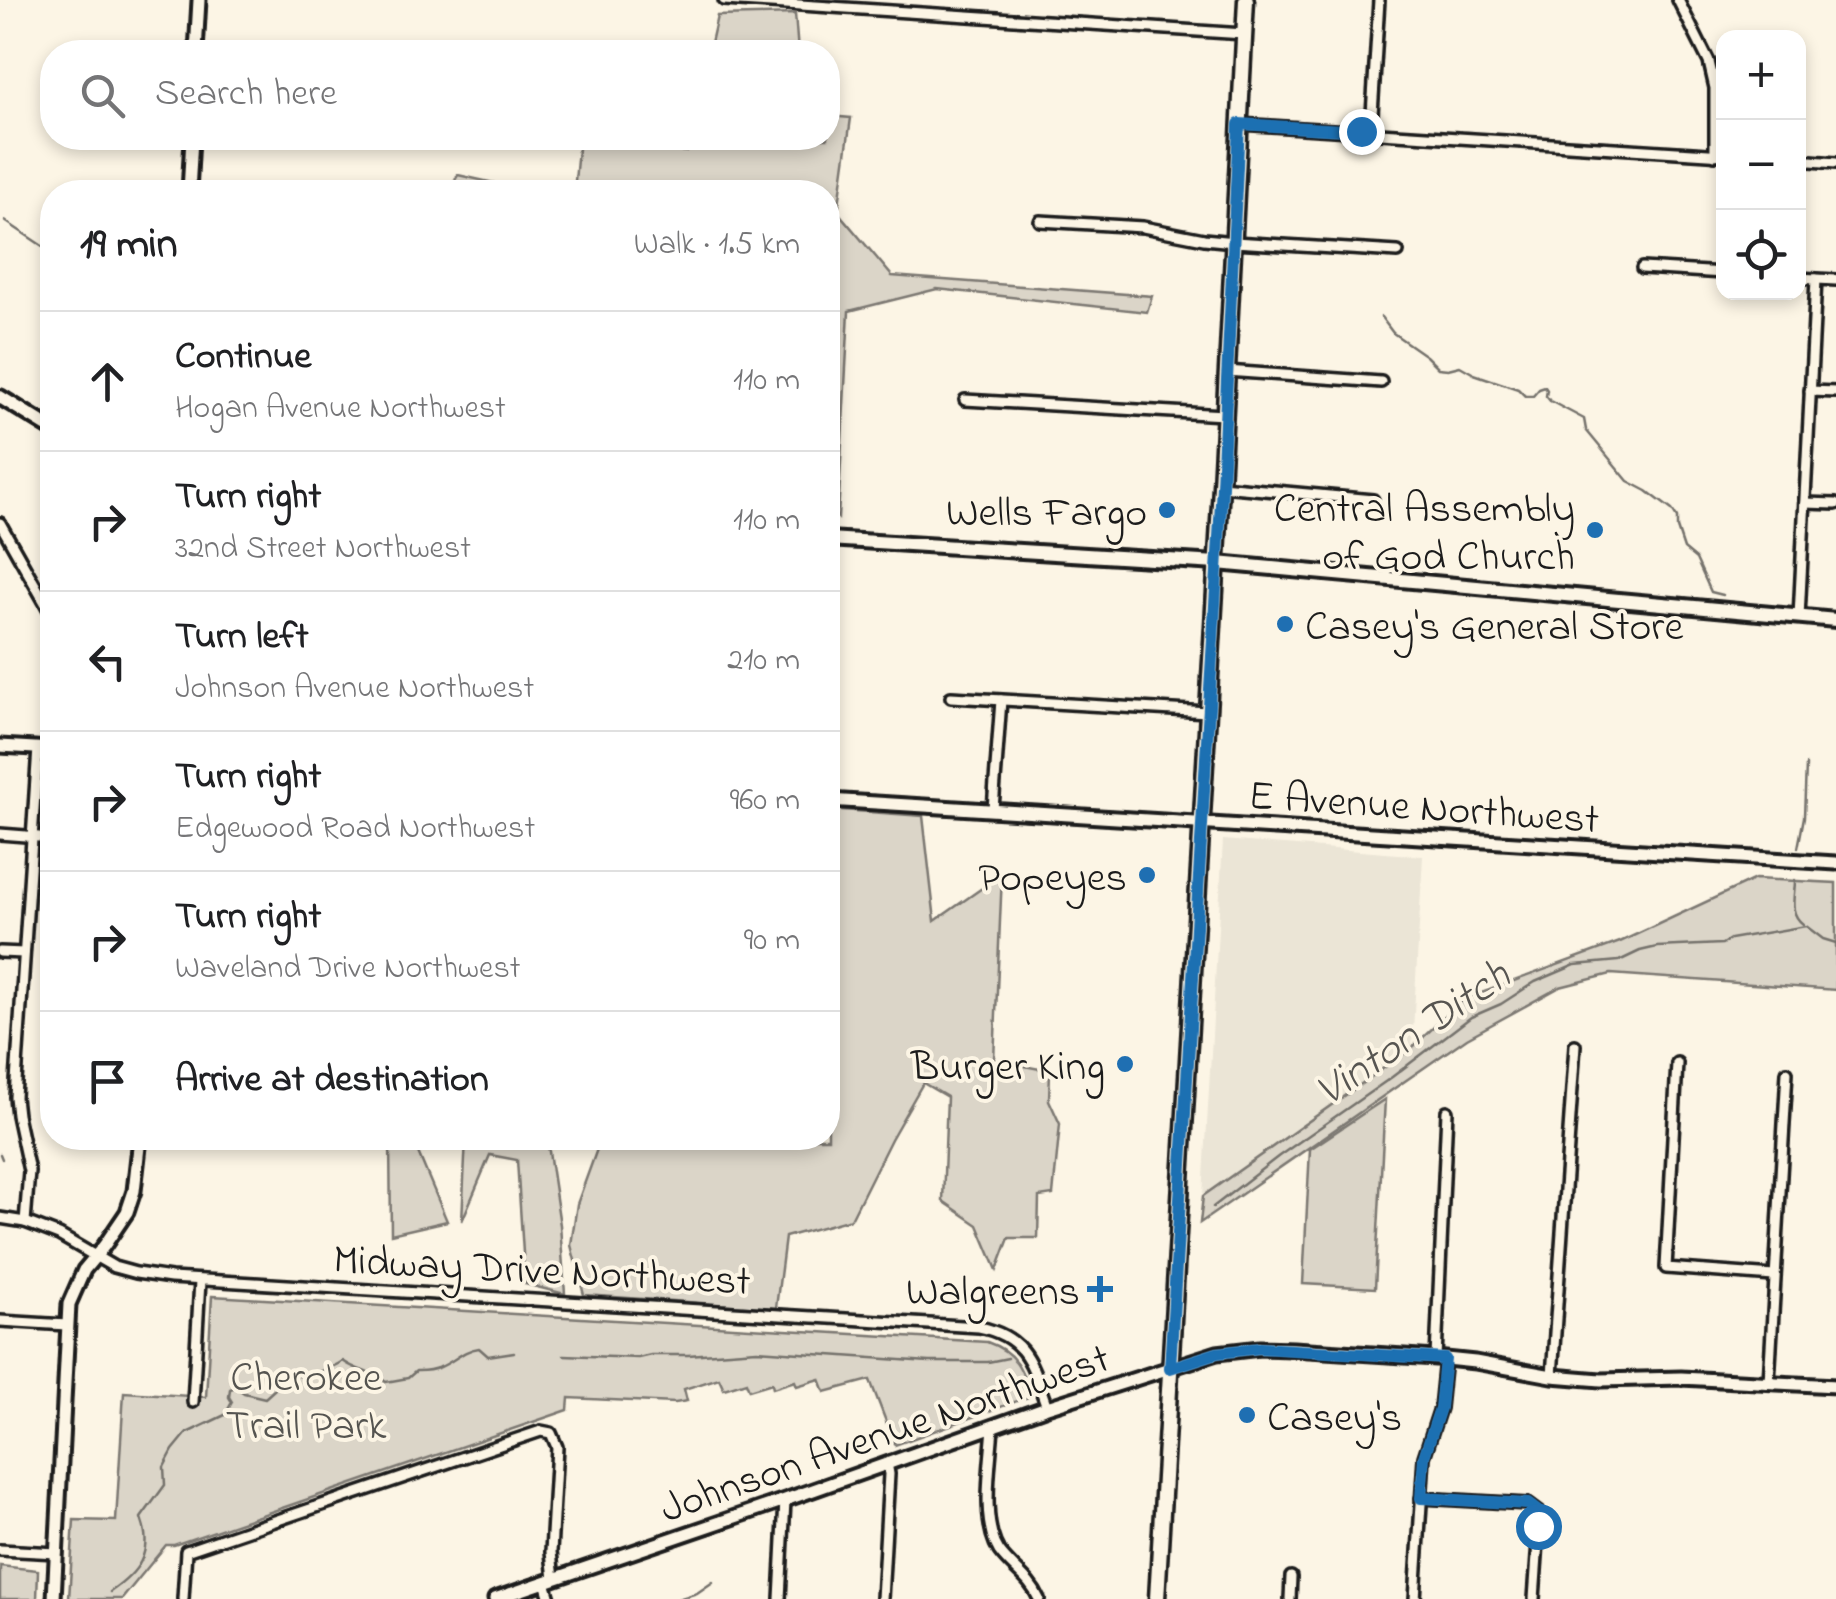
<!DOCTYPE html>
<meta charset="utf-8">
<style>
body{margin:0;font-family:"Indie Flower",sans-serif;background:#f6f6f6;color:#202124}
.controls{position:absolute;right:30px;top:30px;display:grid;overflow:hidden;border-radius:20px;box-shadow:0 5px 15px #0003}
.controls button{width:90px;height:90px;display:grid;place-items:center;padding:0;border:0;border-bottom:2px solid #e0e0e0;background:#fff;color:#202124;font:50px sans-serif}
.stop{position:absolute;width:30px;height:30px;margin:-22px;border:8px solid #1f6fb2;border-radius:50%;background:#fff}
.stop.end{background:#1f6fb2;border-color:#fff;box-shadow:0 2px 10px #0008}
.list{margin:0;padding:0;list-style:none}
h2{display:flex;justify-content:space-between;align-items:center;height:130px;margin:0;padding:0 40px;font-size:42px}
h2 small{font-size:32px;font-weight:400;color:#757577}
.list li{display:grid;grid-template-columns:65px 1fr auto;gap:30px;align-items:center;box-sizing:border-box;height:140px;padding:0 40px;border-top:2px solid #e0e0e0}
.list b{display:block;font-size:38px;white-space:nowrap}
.list p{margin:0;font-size:32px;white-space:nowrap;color:#757577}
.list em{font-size:32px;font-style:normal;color:#757577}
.icon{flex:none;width:55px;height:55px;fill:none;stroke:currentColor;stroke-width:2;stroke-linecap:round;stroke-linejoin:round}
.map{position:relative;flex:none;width:1836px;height:1599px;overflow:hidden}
.search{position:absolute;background:#fff;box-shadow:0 5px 15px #0003;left:40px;top:40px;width:800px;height:110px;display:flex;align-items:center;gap:25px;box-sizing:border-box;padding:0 35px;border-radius:40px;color:#757577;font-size:38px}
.panel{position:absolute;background:#fff;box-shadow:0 5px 15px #0003;left:40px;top:180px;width:800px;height:970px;border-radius:40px}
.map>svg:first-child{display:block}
.built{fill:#ebe5d6}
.green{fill:#dbd5c8;stroke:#7c7872;stroke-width:2.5}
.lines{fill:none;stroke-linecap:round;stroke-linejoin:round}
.stream{stroke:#75726c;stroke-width:2.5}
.minor-casing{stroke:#1c1c1c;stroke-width:16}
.tertiary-casing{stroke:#1c1c1c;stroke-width:19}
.secondary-casing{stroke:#1c1c1c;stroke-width:20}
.primary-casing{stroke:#1c1c1c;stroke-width:21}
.minor{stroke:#fcf5e5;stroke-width:9}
.tertiary{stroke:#fcf5e5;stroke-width:11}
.secondary{stroke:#fcf5e5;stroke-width:12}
.primary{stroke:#fcf5e5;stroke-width:14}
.route{stroke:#1f6fb2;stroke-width:12}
.poi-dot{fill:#1f6fb2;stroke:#fcf5e5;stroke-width:4}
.labels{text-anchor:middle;stroke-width:8;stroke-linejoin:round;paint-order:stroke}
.poi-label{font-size:42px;fill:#1c1c1c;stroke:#fcf5e5;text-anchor:end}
.street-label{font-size:42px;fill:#1c1c1c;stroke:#fcf5e5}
.park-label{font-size:42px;fill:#555450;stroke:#fcf5e5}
.water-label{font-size:45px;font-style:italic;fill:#575551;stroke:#fcf5e5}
</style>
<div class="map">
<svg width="1836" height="1599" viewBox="0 0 1836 1599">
<rect width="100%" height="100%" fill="#fcf5e5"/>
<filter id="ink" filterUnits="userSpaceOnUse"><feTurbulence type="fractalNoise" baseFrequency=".01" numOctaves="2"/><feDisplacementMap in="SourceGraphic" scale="20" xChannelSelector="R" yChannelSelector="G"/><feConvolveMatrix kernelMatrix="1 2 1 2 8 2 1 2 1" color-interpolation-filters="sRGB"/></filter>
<g filter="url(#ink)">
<path class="built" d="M1223,840L1423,856L1412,1048L1203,1196Z"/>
<g class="green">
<path d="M795,14L798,52H709L717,16Z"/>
<path d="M828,116L851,118L838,212L892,276L1152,296L1147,312L937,289L849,311L838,518L828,507V192H574L579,138H623V146L687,152L690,138H828Z"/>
<path d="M458,175L534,192H448Z"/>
<path d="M828,809L923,816L935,921L1002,874L994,1060L1050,1071L1049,1100L1060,1124L1053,1195L1039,1197L1038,1238H1009L997,1270L978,1225L943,1201L947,1097L923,1083L891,1139L851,1219L785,1237L776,1308L584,1295L571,1245L577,1204L601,1138H828Z"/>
<path d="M1755,879L1836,883V990L1611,974L1560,987L1467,1038L1200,1223L1203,1196L1412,1048L1462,1000L1620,942Z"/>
<path d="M1385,1099L1375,1288L1303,1284L1310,1149Z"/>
<path d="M390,1138H412L447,1221L391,1234Z"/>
<path d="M466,1138H549L548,1145L560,1225L565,1294L525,1284L517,1160L490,1155L462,1221Z"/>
<path d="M212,1296L987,1342C1016,1352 1022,1369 1031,1396L895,1445L870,1380L825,1392L820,1379L797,1386L795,1381L773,1388L772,1383L749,1390L746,1382L724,1389L719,1378L684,1389L687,1401L675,1403L569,1398L568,1410L174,1545H166L122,1599H69L74,1520L116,1521L124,1392L206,1397Z"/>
<path d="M0,1566L38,1570L37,1599H0Z"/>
</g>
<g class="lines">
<g class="stream">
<path d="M5,221L50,251L52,261"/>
<path d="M1381,317L1393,333L1426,356L1438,368L1448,369L1460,366L1474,374L1518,389L1525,396H1533L1539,389L1545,387L1547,390L1546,396L1550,401L1584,419L1586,430L1628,481L1647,491L1672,510L1677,518V528L1684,549L1696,559L1711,592L1723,595"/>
<path d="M1798,848L1804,817L1806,765"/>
<path d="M1795,880C1795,896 1788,913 1803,924"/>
<path d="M0,1154L2,1159"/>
<path d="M1213,1207L1279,1156L1392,1077L1471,1017L1501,1004L1535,982L1575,965L1619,961L1640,951L1657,947L1722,944L1730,939L1806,926L1823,939L1836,943"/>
<path d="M564,1355L638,1358L651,1355H688L757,1350L929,1362H988L1008,1358"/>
<path d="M110,1592C138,1573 154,1553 141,1518L165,1485L164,1467L173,1450L187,1433L225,1415L232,1402L229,1397L230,1389L236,1387L244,1393L265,1398L275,1389L281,1378C303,1375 325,1373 343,1361C356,1371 373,1372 386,1382L408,1378L416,1371C450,1372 456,1351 479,1348L488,1356L514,1352"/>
<path d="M678,1599L697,1593L713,1582"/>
</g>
<g class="minor-casing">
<g id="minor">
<path d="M724,0L1244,34"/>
<path d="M1678,0L1709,62L1715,88V155"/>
<path d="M1239,124L1724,155"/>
<path d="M1371,131L1379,0"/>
<path d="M1798,160L1836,163"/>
<path d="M1040,221L1143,227L1204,239L1234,242L1398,252"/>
<path d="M1642,268L1724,273"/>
<path d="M1798,278L1836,280"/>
<path d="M1226,371L1381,382"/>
<path d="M1810,391L1836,392"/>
<path d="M965,400L1224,415"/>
<path d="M1221,486L1373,500"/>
<path d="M1805,503L1836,504"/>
<path d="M0,523L52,615"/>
<path d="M1799,617L1816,279"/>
<path d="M951,697L1208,712"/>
<path d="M993,809L1001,700"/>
<path d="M0,834L52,838"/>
<path d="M0,952L24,953"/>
<path d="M1677,1063L1666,1268L1774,1276"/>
<path d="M0,1218L25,1222L59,1235L114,1267L136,1273L171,1278L979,1327C1028,1337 1032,1366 1047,1407"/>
<path d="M25,1222L29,1171L17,1115L15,1097L38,748"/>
<path d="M0,1321L67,1325"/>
<path d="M1436,1358L1447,1111"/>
<path d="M1552,1376L1575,1045"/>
<path d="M1769,1382L1787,1072"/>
<path d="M193,1402L200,1281"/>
<path d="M993,1426C991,1462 980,1521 999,1551C1012,1569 1030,1578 1039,1599"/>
<path d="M1421,1498L1528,1504L1540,1513L1534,1599"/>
<path d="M0,1550L57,1553"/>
<path d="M545,1582L550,1599"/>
<path d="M183,1599L186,1551L541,1431L551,1433L557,1447L551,1552L554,1579"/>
<path d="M780,1599L785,1500"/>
<path d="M882,1599L889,1474L887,1463"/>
<path d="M1290,1599L1291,1577"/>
<path d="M1415,1599L1424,1457L1440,1408L1445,1359"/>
</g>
</g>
<g class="tertiary-casing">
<g id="tertiary">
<path d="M196,52L199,0"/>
<path d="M189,192L192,138"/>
<path d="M0,746L52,749"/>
<path d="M828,800L1836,863"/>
<path d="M54,1599L69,1304L84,1270L104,1246L127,1212L134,1191L140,1138"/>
<path d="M495,1599L785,1500L1047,1407L1217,1353L1260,1348L1293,1349L1436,1358L1475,1362L1552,1376L1601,1380L1681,1378L1836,1386"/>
</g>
</g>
<g class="secondary-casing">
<g id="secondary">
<path d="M0,397L52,429"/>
<path d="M828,539L1217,563L1836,620"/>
</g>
</g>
<g class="primary-casing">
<path id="primary" d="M1157,1599L1221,486L1246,0"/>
</g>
<use href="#minor" class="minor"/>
<use href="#tertiary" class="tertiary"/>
<use href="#secondary" class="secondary"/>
<use href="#primary" class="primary"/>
</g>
</g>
<g class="lines" filter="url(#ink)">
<path class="route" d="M1361,131L1239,124L1222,486L1170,1368L1217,1353L1260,1348L1445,1359L1440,1408L1424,1457L1421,1498L1528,1504L1540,1513L1538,1526"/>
</g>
<g class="poi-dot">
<circle cx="1167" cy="510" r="10"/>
<circle cx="1595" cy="530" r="10"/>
<circle cx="1285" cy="624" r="10"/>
<circle cx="1147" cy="875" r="10"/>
<circle cx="1125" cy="1064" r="10"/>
<path d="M1095 1274h10v10h10v10h-10v10h-10v-10h-10v-10h10z"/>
<circle cx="1247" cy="1415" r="10"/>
</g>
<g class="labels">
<g class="poi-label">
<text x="1575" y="521">Central Assembly<tspan x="1575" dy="48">of God Church</tspan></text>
<text x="1147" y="525">Wells Fargo</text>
<text x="1305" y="639" text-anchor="start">Casey's General Store</text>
<text x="1127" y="890">Popeyes</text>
<text x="1105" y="1079">Burger King</text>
<text x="1080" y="1304">Walgreens</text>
<text x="1267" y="1430" text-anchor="start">Casey's</text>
</g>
<g class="street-label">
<text transform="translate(1424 805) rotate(4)" y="15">E Avenue Northwest</text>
<text transform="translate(542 1268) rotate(3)" y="15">Midway Drive Northwest</text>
<text transform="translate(884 1431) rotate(-19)" y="15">Johnson Avenue Northwest</text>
</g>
<g class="park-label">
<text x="306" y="1390">Cherokee<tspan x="306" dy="48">Trail Park</tspan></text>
</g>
<g class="water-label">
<text transform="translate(1411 1031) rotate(-34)" y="16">Vinton Ditch</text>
</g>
</g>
</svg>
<div class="controls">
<button>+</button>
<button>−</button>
<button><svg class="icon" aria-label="locate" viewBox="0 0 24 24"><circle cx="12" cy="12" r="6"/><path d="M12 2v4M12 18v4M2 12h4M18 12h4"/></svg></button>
</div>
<div class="stop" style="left:1538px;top:1526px"></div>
<div class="stop end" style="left:1361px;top:131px"></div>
<div class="search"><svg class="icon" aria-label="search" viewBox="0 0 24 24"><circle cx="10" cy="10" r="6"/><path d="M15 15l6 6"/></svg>Search here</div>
<section class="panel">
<h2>19 min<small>Walk · 1.5 km</small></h2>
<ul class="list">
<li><svg class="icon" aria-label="ahead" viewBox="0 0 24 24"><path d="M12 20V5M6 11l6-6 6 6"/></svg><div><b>Continue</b><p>Hogan Avenue Northwest</p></div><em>110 m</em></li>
<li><svg class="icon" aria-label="right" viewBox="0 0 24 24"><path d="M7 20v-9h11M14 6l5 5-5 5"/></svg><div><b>Turn right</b><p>32nd Street Northwest</p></div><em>110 m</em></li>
<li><svg class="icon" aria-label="left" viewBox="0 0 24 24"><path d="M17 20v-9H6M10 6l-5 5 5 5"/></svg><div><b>Turn left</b><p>Johnson Avenue Northwest</p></div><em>210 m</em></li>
<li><svg class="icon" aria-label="right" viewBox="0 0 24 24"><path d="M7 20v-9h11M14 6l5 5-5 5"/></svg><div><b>Turn right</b><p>Edgewood Road Northwest</p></div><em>960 m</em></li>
<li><svg class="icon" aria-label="right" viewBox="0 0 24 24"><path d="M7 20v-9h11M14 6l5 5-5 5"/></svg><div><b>Turn right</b><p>Waveland Drive Northwest</p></div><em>90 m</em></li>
<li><svg class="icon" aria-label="arrive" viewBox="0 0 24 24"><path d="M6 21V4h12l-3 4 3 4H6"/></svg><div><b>Arrive at destination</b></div></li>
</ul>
</section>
</div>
